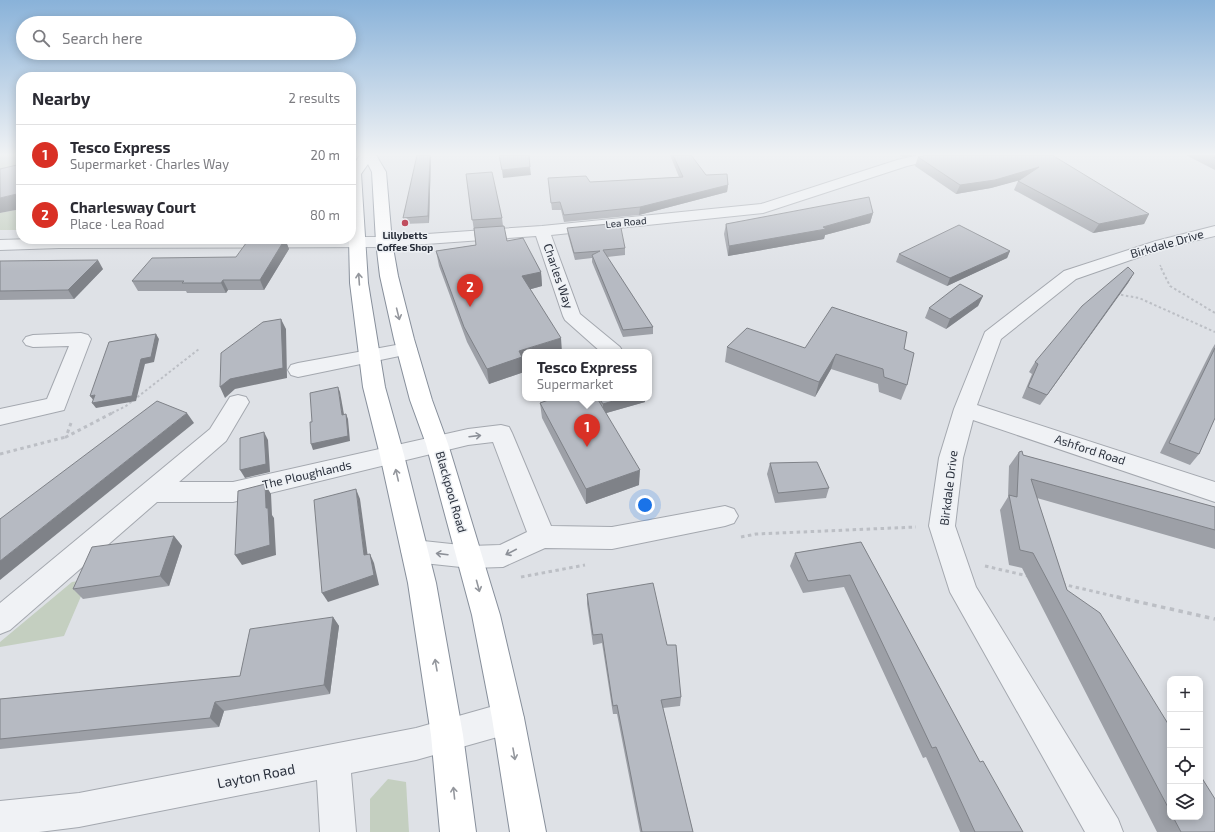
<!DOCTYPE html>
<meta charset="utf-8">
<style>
body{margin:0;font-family:"Exo 2",sans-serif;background:#f2f2f3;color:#2b2b33}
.controls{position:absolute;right:12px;bottom:12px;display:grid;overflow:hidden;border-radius:8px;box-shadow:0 2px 10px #0003}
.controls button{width:36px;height:36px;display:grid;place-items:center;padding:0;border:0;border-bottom:1px solid #e1e1e2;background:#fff;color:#2b2b33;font:20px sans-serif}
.you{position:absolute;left:645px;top:505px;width:14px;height:14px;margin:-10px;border:3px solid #fff;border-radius:50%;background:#1a73e8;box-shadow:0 0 0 6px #1a73e833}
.badge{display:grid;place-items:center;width:26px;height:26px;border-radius:50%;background:#d93025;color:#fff;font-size:13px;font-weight:700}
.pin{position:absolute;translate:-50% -33px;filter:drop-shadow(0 1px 2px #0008)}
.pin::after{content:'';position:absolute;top:21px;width:14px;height:12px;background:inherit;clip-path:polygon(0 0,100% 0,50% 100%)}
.popup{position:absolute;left:522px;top:349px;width:130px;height:52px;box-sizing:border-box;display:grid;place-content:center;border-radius:8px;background:#fff;filter:drop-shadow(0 1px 3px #0005);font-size:13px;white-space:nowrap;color:#7c7c81}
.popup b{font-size:15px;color:#2b2b33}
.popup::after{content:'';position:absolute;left:50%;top:100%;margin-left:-8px;border:8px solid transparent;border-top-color:#fff}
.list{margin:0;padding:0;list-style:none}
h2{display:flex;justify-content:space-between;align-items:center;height:52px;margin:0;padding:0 16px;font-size:17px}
h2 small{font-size:13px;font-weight:400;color:#7c7c81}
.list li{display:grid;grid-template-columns:26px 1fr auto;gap:12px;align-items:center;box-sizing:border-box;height:60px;padding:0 16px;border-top:1px solid #e1e1e2}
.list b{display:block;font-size:15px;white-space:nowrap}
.list p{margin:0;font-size:13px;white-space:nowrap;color:#7c7c81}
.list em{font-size:13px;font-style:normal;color:#7c7c81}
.icon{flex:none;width:22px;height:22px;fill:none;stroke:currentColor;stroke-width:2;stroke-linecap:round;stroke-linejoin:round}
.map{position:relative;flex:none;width:1215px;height:832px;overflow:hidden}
.search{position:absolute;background:#fff;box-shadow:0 2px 10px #0003;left:16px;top:16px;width:340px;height:44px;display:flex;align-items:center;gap:10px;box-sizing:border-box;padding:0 14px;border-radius:22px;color:#7c7c81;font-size:15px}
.panel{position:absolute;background:#fff;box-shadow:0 2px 10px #0003;left:16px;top:72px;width:340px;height:172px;border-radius:16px}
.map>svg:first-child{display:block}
.green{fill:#c4cfc0}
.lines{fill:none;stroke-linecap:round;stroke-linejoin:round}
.minor-casing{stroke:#a4a8af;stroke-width:2}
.highway-casing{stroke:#878f9b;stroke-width:2}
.path-far3{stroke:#bcbfc5;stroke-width:1.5;stroke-dasharray:2 2;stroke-linecap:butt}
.path-far2{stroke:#bcbfc5;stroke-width:2;stroke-dasharray:2.5 2.5;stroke-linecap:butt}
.path-far1{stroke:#bcbfc5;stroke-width:3;stroke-dasharray:3.5 3.5;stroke-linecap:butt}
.path{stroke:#bcbfc5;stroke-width:3.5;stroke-dasharray:4.5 4.5;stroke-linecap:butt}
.minor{fill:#f0f2f5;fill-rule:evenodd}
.highway{fill:#fff;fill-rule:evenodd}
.wall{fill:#9da0a7}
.shaded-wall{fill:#7f8288}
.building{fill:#b6bac2;stroke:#7f8288}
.oneway{stroke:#94979d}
.oneway2{stroke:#8c9098}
.poi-dot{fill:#c04e5f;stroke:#edf0f4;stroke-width:1.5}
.labels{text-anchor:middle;stroke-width:3;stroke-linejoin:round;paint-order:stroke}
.far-street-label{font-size:10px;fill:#292f3b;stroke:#edf0f4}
.far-poi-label{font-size:10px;font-weight:bold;fill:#292f3b;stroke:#edf0f4}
.street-label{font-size:12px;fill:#292f3b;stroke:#edf0f4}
.near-street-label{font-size:14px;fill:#292f3b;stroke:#edf0f4}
</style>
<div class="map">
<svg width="1215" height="832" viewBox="0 0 1215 832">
<rect width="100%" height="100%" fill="#dee1e6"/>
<g class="green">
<path d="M0,155H21V179L0,184Z"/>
<path d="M21,209V230H0V213Z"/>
<path d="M84,580L78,594H82L64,636L0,647V642L72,582Z"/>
<path d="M388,779L406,782L409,832H370V799Z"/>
</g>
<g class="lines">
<g class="minor-casing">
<g id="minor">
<path d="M919,155H942L940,158L907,166L763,213L551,235L580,314L620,347L623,352H601L565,320L563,316L536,236L384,247L59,248L0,250V240L32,239H351V237H384L542,226L761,204L897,160Z"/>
<path d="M1215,226V236L1168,247L1076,279L1001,339L977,405L1215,482V502L973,420L963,458L955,526L976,587L1118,819L1123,832H1085L950,592L929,526L939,458L954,409L985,332L1064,271L1156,241Z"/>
<path d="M81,333L88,335L91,339L64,410L0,425V409L47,399L69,346L33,347L26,345L23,341L26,337L33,335Z"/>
<path d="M407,343L414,345L417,349L414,353L298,377L291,375L288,370L291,365L298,363Z"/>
<path d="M238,395L246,397L249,402L226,441L179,482H233L468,429L501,425L509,427L512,433L551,526L612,527L725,506L734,509L738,516L734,523L725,526L612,549L545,548L503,567L470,568L414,562L405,559L401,551L405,543L414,540L470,546L500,545L527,532L493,442L468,445L233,502H157L10,630L0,634V603L210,429L230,397Z"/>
<path d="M508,702L519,707L524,718L519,729L508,734L416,760L351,773L356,832H320L317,780L79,827L39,832H0V801L79,793L416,728Z"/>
</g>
</g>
<g class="highway-casing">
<path id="highway" d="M360,155H376L386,172L392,242L398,276L414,339L432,400L448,444L500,615L524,718L546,832H510L492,718L472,615L426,444L410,400L394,339L380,276L376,242L372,172L368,164L361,174L368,283L385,387L404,455L436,583L463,735L476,832H440L431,735L408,583L380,455L363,387L350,283L349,239H351V168Z"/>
</g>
<path class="path-far3" d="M1160,265L1162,269"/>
<g class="path-far2">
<path d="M1161,268L1170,286L1215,313"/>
<path d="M1116,294L1139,298L1215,332"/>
<path d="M112,413L126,406L199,349"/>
</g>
<g class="path-far1">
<path d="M71,423L66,437L114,412"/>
<path d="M0,454L66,437"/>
<path d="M741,537L756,534L916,527"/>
<path d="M985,566L1028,576"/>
<path d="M521,577L585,565"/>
<path d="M1062,584L1122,598"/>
</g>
<path class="path" d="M1117,597L1215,619"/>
<use href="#minor" class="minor"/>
<use href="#highway" class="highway"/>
</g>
<g class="wall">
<path d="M670,155H691L706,175L728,185L727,192L639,215L564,222L561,210H552L549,186L590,182L679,177Z"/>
<path d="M899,155H913L903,157Z"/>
<path d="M927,155L1149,214L1144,224L1093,233L1014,190L1018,181L1019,180L991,188L956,194L915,166L918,157Z"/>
<path d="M1186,155H1215V170Z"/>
<path d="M431,156L429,223L404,224L403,218Z"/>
<path d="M466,174L502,218L503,226L507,241L541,272L542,286L531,289L525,352V365L523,366L524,372L489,384L467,342L439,266L436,251L476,245Z"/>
<path d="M873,213L870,223L825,235L824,239L728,256L724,234L726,224Z"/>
<path d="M567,228L625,248V255L607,257L653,327V334L623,337L592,262V258L575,260L568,235Z"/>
<path d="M285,239L289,249L264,290H228L226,293H187L186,291H138L132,281L236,257Z"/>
<path d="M1010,251L1007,258L947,286L896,262L899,254Z"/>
<path d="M0,261L103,269L74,299L0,300Z"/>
<path d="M1134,273L1128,283L1040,405L1022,398L1032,374L1029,372L1035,362Z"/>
<path d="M983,296L978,306L946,329L925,318L929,308Z"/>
<path d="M1215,344V418L1199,454L1190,465L1160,453L1212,349Z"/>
<path d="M727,347L904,349L907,385L901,400L879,392L878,384L831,369L815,397L725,362Z"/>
<path d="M554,398H645V402L606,413L639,485L586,504L542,418L540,403Z"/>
<path d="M1019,452L1023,455L1215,507V549L1037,498L1067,590L1170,727V817H1200L1215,832H1157L1022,568L1009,565L1000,510L1008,497L1009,466Z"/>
<path d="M770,463L829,488L826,498L775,503L767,474Z"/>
<path d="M174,536L182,546L169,586L83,599L73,589Z"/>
<path d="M861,542L980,762L1023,832H960L926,757L923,758L844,587L803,593L790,566L795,553Z"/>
<path d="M587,594L667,645L681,697L680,706L663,708L693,832H640L617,714H613L602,643L593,645L587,604Z"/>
<path d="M333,617L339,626L330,694L224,711L219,727L0,749V699L240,676Z"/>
</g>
<g class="shaded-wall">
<path d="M430,155H431V156L429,223L428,216Z"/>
<path d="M904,155H913L903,157Z"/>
<path d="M530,167L531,175L503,178L502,170Z"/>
<path d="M1039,167L1035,176L991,188L956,194L960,185Z"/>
<path d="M728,185L727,192L639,215L640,207Z"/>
<path d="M21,193V209L0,213V198Z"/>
<path d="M873,213L870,223L825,235L824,239L728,256L729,246L823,227Z"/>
<path d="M1149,214L1144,224L1093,233L1099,224Z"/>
<path d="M285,239L289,249L264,290L260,280Z"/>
<path d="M1010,251L1007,258L947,286L950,278Z"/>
<path d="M98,260L103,269L74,299L68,290Z"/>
<path d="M541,272L542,286L524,291L522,276Z"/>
<path d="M1134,273L1128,283L1040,405L1047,395Z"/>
<path d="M223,280L228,290L226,293L221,283Z"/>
<path d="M983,296L978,306L946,329L950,319Z"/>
<path d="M281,319L286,329L287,378L235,389L225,398L220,387Z"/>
<path d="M156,334L159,339L154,362L145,364L136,401L96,408L92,403L141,359Z"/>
<path d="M561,338L562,352H525V365L523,366L524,372L489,384L487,369L519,351Z"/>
<path d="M836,354L831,369L815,397L819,382Z"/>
<path d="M338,387L340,392L345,420L342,415Z"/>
<path d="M95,395L94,401L90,396Z"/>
<path d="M623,398H645V402L603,414V404Z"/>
<path d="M187,413L194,423L0,580V561Z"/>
<path d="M346,414L348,419L350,441L313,450L311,444Z"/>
<path d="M264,432L268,440L270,472L245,478L240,470Z"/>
<path d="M640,470L639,485L586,504V489Z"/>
<path d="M265,484L271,494L272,515L274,518L276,555L242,565L235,555L266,508Z"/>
<path d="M356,489L360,499L369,565L364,555Z"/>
<path d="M174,536L182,546L169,586L160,576Z"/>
<path d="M370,554L374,563L379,585L328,602L322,593Z"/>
<path d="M333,617L339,626L330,694L324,685Z"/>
<path d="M215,702L224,711L219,727L210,718Z"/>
</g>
<g class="building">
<path d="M417,155H430L428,216L403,218Z"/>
<path d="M499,155H529L530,167L502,170Z"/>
<path d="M673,155H691L706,175L727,174L728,185L640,207L564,215L560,202L551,203L548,178L586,176L590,182L683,177Z"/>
<path d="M927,155H1052L1149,214L1099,224L1018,181L1039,167L995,180L960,185L918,157Z"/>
<path d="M1208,155H1215V158Z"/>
<path d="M21,164V193L0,198V169Z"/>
<path d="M492,172L502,218L472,220L466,174Z"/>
<path d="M869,197L873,213L823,227L826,229L729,246L726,224Z"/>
<path d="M620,223L625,248L603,250L653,327L623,330L592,255L600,251L574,253L567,228Z"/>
<path d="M959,225L1010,251L950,278L899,254Z"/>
<path d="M504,226L507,241L523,238L541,272L522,276L561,338L519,351L522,357L487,369L464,327L436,251L476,245L474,228Z"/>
<path d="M249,239H285L260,280H223L221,283H182L184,281H132L152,258L236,257Z"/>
<path d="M98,260L68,290L0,291V261Z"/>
<path d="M1128,267L1134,273L1047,395L1028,387L1038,364L1035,362L1082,306Z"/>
<path d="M960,284L983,296L950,319L929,308Z"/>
<path d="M832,307L907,332L904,349L914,353L907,385L884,377L883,369L836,354L819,382L727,347L747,328L805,348Z"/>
<path d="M281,319L283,368L230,379L220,387L221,353L263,322Z"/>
<path d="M156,334L151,357L141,359L132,396L92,403L95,395L90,396L109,342Z"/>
<path d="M1215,348V418L1199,454L1169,443Z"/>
<path d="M338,387L342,415L346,414L348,436L311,444L310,422H312L310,393Z"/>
<path d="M554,398H597L640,470L586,489L540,403Z"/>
<path d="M599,398H623L603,404Z"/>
<path d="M157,401L187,413L0,561V519Z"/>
<path d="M264,432L266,464L240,470V438Z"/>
<path d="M1022,451L1023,455L1215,507V530L1031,479L1067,590L1100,613L1170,727V811L1033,553L1020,550L1009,495L1017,497L1019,452Z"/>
<path d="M817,462L829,488L778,493L770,463Z"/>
<path d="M265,484L266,508H268L270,545L235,555L238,491Z"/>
<path d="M356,489L364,555L370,554L374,575L322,593L314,500Z"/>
<path d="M174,536L160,576L73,589L92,547Z"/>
<path d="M861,542L980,762L983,761L1023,832H975L936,747L932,748L850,575L808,581L795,553Z"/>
<path d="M653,583L667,645H676L681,697L661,700L693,832H642L617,705L613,706L602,634L593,635L587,594Z"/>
<path d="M333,617L324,685L215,702L210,718L0,739V699L240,676L250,629Z"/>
<path d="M1200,775L1215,799V832H1181L1173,817H1200Z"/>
</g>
<defs><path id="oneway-shaft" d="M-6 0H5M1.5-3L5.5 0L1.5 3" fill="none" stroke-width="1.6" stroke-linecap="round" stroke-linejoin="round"/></defs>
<g class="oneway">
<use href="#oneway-shaft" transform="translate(359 279) rotate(-94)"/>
<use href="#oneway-shaft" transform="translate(398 314) rotate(76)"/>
<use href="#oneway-shaft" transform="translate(397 475) rotate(-103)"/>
<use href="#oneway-shaft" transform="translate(478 586) rotate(75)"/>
<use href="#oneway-shaft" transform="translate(436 665) rotate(-100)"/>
<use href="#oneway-shaft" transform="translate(514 754) rotate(80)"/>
<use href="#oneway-shaft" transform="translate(454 793) rotate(-96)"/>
</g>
<g class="oneway2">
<use href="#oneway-shaft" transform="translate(475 436) rotate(-7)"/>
<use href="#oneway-shaft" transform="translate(511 552) rotate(153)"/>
<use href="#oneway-shaft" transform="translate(442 554) rotate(-173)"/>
</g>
<linearGradient id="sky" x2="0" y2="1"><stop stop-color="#89b2d9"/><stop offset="0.57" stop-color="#f0f2f4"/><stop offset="1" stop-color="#f0f2f4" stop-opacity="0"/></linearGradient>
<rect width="1215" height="271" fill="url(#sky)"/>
<circle class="poi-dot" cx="405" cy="223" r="4"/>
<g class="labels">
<g class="far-street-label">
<text transform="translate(626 222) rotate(-6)" y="4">Lea Road</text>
</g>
<g class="far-poi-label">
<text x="405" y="239">Lillybetts<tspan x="405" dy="12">Coffee Shop</tspan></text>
</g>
<g class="street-label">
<text transform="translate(1167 244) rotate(-16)" y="4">Birkdale Drive</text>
<text transform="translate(558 276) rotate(71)" y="4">Charles Way</text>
<text transform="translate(1090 450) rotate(18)" y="4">Ashford Road</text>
<text transform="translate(307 475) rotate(-13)" y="4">The Ploughlands</text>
<text transform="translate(949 488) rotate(-83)" y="4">Birkdale Drive</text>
<text transform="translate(451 492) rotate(74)" y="4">Blackpool Road</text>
</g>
<g class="near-street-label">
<text transform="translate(256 776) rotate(-11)" y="5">Layton Road</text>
</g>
</g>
</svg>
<div class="controls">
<button>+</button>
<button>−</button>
<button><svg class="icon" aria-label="locate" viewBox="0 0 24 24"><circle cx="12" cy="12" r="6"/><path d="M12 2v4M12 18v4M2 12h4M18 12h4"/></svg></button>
<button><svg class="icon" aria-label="layers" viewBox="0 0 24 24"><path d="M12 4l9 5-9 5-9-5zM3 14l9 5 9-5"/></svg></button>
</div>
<div class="you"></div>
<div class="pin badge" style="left:587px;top:447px">1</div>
<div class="popup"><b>Tesco Express</b>Supermarket</div>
<div class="pin badge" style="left:470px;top:307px">2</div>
<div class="search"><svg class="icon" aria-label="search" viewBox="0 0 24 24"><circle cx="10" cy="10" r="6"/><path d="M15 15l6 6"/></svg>Search here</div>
<section class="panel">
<h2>Nearby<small>2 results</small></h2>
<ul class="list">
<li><span class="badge">1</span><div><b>Tesco Express</b><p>Supermarket · Charles Way</p></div><em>20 m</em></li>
<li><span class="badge">2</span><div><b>Charlesway Court</b><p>Place · Lea Road</p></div><em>80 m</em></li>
</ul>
</section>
</div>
